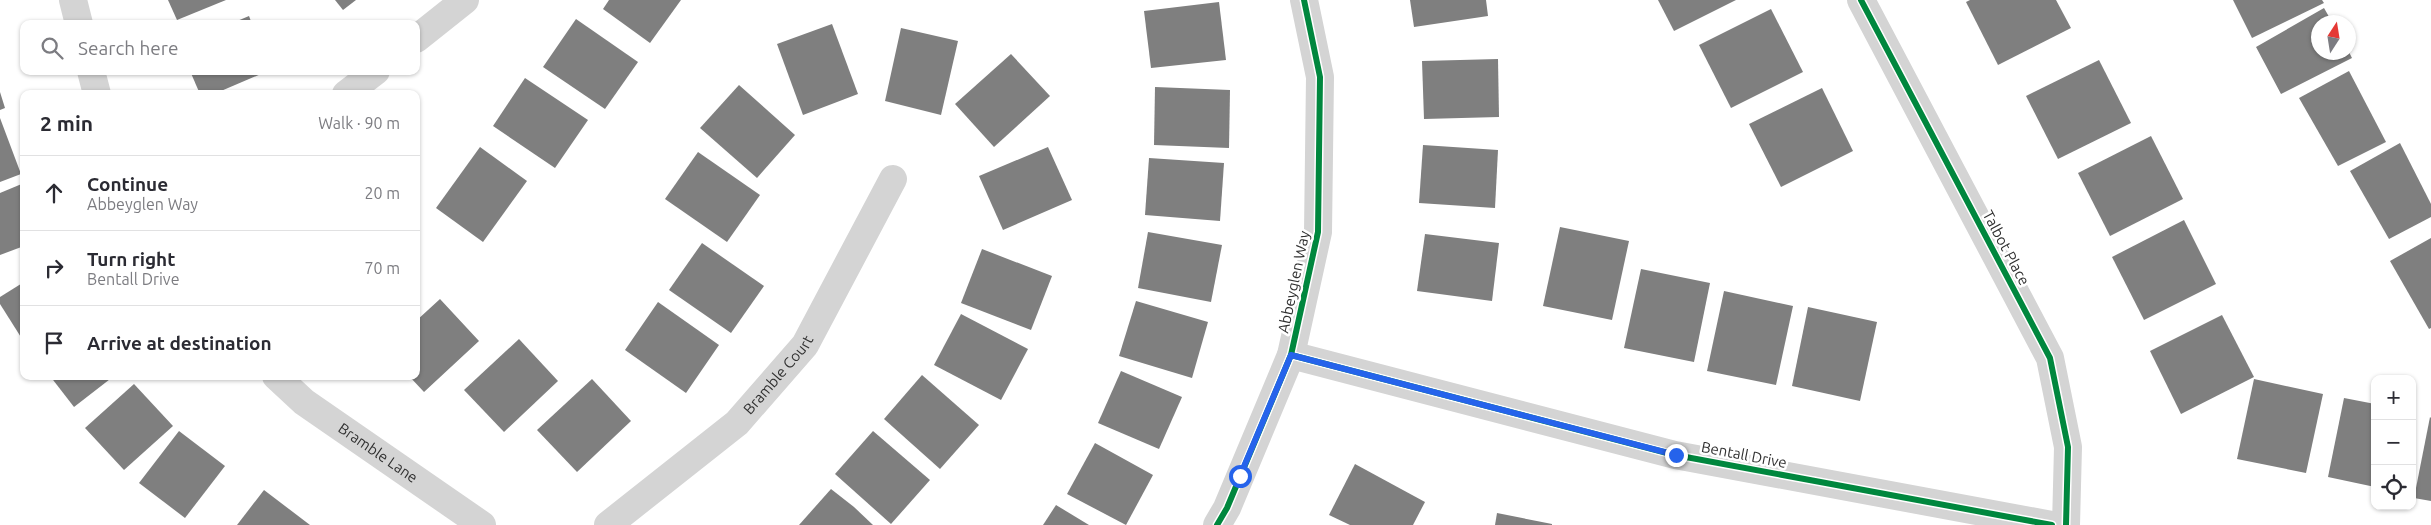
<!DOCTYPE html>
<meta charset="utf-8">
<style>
body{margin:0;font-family:Ubuntu,sans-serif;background:#f2f2f3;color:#2b2b33}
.controls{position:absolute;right:15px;bottom:15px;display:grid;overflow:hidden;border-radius:10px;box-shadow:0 1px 4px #0004}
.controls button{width:45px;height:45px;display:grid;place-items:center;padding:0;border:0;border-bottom:1px solid #e1e1e2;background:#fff;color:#2b2b33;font:25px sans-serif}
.compass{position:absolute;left:2311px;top:15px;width:45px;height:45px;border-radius:50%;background:#fff;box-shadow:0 1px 4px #0004;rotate:12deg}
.stop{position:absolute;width:15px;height:15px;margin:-11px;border:4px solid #2563eb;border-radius:50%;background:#fff}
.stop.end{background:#2563eb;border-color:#fff;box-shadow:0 1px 5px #0008}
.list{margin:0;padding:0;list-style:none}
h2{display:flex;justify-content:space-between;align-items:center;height:65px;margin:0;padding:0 20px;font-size:21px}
h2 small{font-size:16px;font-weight:400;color:#7c7c81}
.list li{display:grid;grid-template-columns:32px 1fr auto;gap:15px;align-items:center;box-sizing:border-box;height:75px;padding:0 20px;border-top:1px solid #e1e1e2}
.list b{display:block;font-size:19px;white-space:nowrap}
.list p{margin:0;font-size:16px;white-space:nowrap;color:#7c7c81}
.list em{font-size:16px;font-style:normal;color:#7c7c81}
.icon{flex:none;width:28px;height:28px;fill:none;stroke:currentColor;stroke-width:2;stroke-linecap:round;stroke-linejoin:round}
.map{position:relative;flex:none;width:2431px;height:525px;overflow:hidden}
.search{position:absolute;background:#fff;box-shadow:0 1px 4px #0004;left:20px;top:20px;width:400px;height:55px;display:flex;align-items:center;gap:12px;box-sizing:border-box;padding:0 18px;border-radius:10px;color:#7c7c81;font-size:19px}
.panel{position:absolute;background:#fff;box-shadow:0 1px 4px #0004;left:20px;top:90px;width:400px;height:290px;border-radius:10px}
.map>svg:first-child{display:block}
.building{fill:#7f7f7f}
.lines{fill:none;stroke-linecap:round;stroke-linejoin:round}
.street{stroke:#d4d4d4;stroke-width:28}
.cycleway-casing{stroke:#fff;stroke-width:9}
.cycleway{stroke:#00873e;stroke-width:6}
.route{stroke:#2563eb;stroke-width:6}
.labels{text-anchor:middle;stroke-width:5;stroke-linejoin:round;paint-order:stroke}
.street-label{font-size:15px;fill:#303030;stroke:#fff}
</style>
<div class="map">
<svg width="2431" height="525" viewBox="0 0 2431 525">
<rect width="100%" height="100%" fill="#fff"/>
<g class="building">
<path d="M168,0H226L177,20Z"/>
<path d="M335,0H356L343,10Z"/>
<path d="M609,0H681L650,43L603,9Z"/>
<path d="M1410,0H1486L1488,16L1414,27Z"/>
<path d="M1658,0H1736L1674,31Z"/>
<path d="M1970,0H2056L2071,28L1998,65L1966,2Z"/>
<path d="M2233,0H2322L2324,3L2252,38Z"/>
<path d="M1219,2L1226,60L1151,68L1144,11Z"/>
<path d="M2324,8L2332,22H2318V52H2349L2352,58L2281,94L2256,47Z"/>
<path d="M1771,9L1803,72L1731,108L1699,45Z"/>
<path d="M249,16L252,24H230Z"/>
<path d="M576,19L638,62L605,109L543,67Z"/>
<path d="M832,24L858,94L803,115L777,44Z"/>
<path d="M901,28L958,41L941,115L885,101Z"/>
<path d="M1011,54L1050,96L994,147L955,104Z"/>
<path d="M1498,59L1499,117L1424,119L1422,61Z"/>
<path d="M2099,60L2131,123L2058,159L2026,96Z"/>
<path d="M190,71H268L214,94H200Z"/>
<path d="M2349,71L2386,142L2338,166L2299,98Z"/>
<path d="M525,78L588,120L555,168L493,126Z"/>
<path d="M739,85L795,135L757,178L700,128Z"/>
<path d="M1155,87L1230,90L1229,148L1154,145Z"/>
<path d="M1822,88L1853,151L1781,187L1749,124Z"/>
<path d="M0,92L5,108L0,110Z"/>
<path d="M0,118L21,174L0,182Z"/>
<path d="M2151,136L2183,199L2110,236L2078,173Z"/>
<path d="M2400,143L2431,204V217L2389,239L2350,171Z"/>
<path d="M1423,145L1498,150L1495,208L1419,203Z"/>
<path d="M480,147L527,181L483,242L436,208Z"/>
<path d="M1048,147L1072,200L1003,230L979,176Z"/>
<path d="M698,152L760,195L727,242L665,199Z"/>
<path d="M1149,158L1224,163L1220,221L1145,215Z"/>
<path d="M24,183V246L0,255V193Z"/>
<path d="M2184,220L2216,284L2144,320L2112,257Z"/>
<path d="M1560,227L1629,241L1612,320L1543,306Z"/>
<path d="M1148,232L1222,245L1211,302L1138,288Z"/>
<path d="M1425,234L1499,243L1492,301L1417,291Z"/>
<path d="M2431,238V328L2429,329L2390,261Z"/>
<path d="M702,243L764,286L731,333L669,290Z"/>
<path d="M982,249L1052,276L1031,330L961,303Z"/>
<path d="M1641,269L1710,283L1694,362L1624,348Z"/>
<path d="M24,282V342L0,304V297Z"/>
<path d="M1724,291L1793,306L1776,385L1707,371Z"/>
<path d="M440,299L479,341L424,392L409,376H416V321Z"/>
<path d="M1136,301L1208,322L1192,378L1119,356Z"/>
<path d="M658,302L719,345L686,393L625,350Z"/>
<path d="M1808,307L1877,322L1860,401L1792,386Z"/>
<path d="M961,314L1028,349L1001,400L934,365Z"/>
<path d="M2222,315L2254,377L2181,414L2150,351Z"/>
<path d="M519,339L558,381L504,432L464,390Z"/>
<path d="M1121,371L1182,397L1159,449L1098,423Z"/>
<path d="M922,375L979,425L940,469L884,419Z"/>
<path d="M50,376H114L74,407Z"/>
<path d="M592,379L631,421L577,472L537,430Z"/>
<path d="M2254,379L2323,394L2306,473L2237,459Z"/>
<path d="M134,384L173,426L124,470L85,428Z"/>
<path d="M2344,398L2375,404V487L2328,477Z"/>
<path d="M2430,417L2431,418V501L2414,498Z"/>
<path d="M179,431L225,466L185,518L139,483Z"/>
<path d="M873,431L930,480L891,524L835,474Z"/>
<path d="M1095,443L1153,475L1126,525L1067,494Z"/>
<path d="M1355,464L1425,502L1413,525H1350L1329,515Z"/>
<path d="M831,489L854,507L873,525H799Z"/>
<path d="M264,490L310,525H237Z"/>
<path d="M1056,505L1089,525H1043Z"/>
<path d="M1497,513L1552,524V525H1495Z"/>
</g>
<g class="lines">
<g class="street">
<path d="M73,0L79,24"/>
<path d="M1861,0L2050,358L2068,447L2066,525"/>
<path d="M416,39L465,0"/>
<path d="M91,71L97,94"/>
<path d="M346,94L376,71"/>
<path d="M1291,355L1675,455L2052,525"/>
<path id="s1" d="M276,376L304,402L482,525"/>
<path id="s2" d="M608,525L737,423L805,345L893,179"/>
<path d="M1217,525L1227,508L1291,355L1318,232L1320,77L1304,0"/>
</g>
<g class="cycleway-casing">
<g id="cycleway">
<path d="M1861,0L2050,358L2068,447L2066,525"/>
<path d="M1291,355L1675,455L2052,525"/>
<path d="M1217,525L1227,508L1291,355L1318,232L1320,77L1304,0"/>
</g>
</g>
<use href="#cycleway" class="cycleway"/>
</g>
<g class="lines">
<path class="route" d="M1240,476L1291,355L1676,455"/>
</g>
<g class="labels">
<g class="street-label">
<text transform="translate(2006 248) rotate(62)" y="5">Talbot Place</text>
<text transform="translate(1294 282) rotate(-78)" y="5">Abbeyglen Way</text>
<text dy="5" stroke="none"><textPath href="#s2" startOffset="228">Bramble Court</textPath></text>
<text dy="5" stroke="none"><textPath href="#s1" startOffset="128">Bramble Lane</textPath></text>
<text transform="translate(1744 455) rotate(11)" y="5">Bentall Drive</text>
</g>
</g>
</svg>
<div class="controls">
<button>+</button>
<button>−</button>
<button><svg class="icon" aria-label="locate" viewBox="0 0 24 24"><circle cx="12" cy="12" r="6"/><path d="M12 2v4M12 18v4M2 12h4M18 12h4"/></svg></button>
</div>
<svg class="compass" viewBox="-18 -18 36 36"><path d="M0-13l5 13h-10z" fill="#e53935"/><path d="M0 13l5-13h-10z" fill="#7c7c81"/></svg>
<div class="stop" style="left:1240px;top:476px"></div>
<div class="stop end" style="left:1676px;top:455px"></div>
<div class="search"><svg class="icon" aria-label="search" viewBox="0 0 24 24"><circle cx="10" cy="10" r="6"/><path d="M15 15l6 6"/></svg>Search here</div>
<section class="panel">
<h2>2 min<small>Walk · 90 m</small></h2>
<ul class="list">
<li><svg class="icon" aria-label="ahead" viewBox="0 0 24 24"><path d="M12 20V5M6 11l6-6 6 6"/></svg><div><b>Continue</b><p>Abbeyglen Way</p></div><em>20 m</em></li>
<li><svg class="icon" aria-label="right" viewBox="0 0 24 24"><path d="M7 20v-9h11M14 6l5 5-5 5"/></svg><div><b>Turn right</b><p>Bentall Drive</p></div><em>70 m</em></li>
<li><svg class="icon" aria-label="arrive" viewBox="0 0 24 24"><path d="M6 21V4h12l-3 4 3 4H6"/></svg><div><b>Arrive at destination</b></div></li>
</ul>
</section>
</div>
